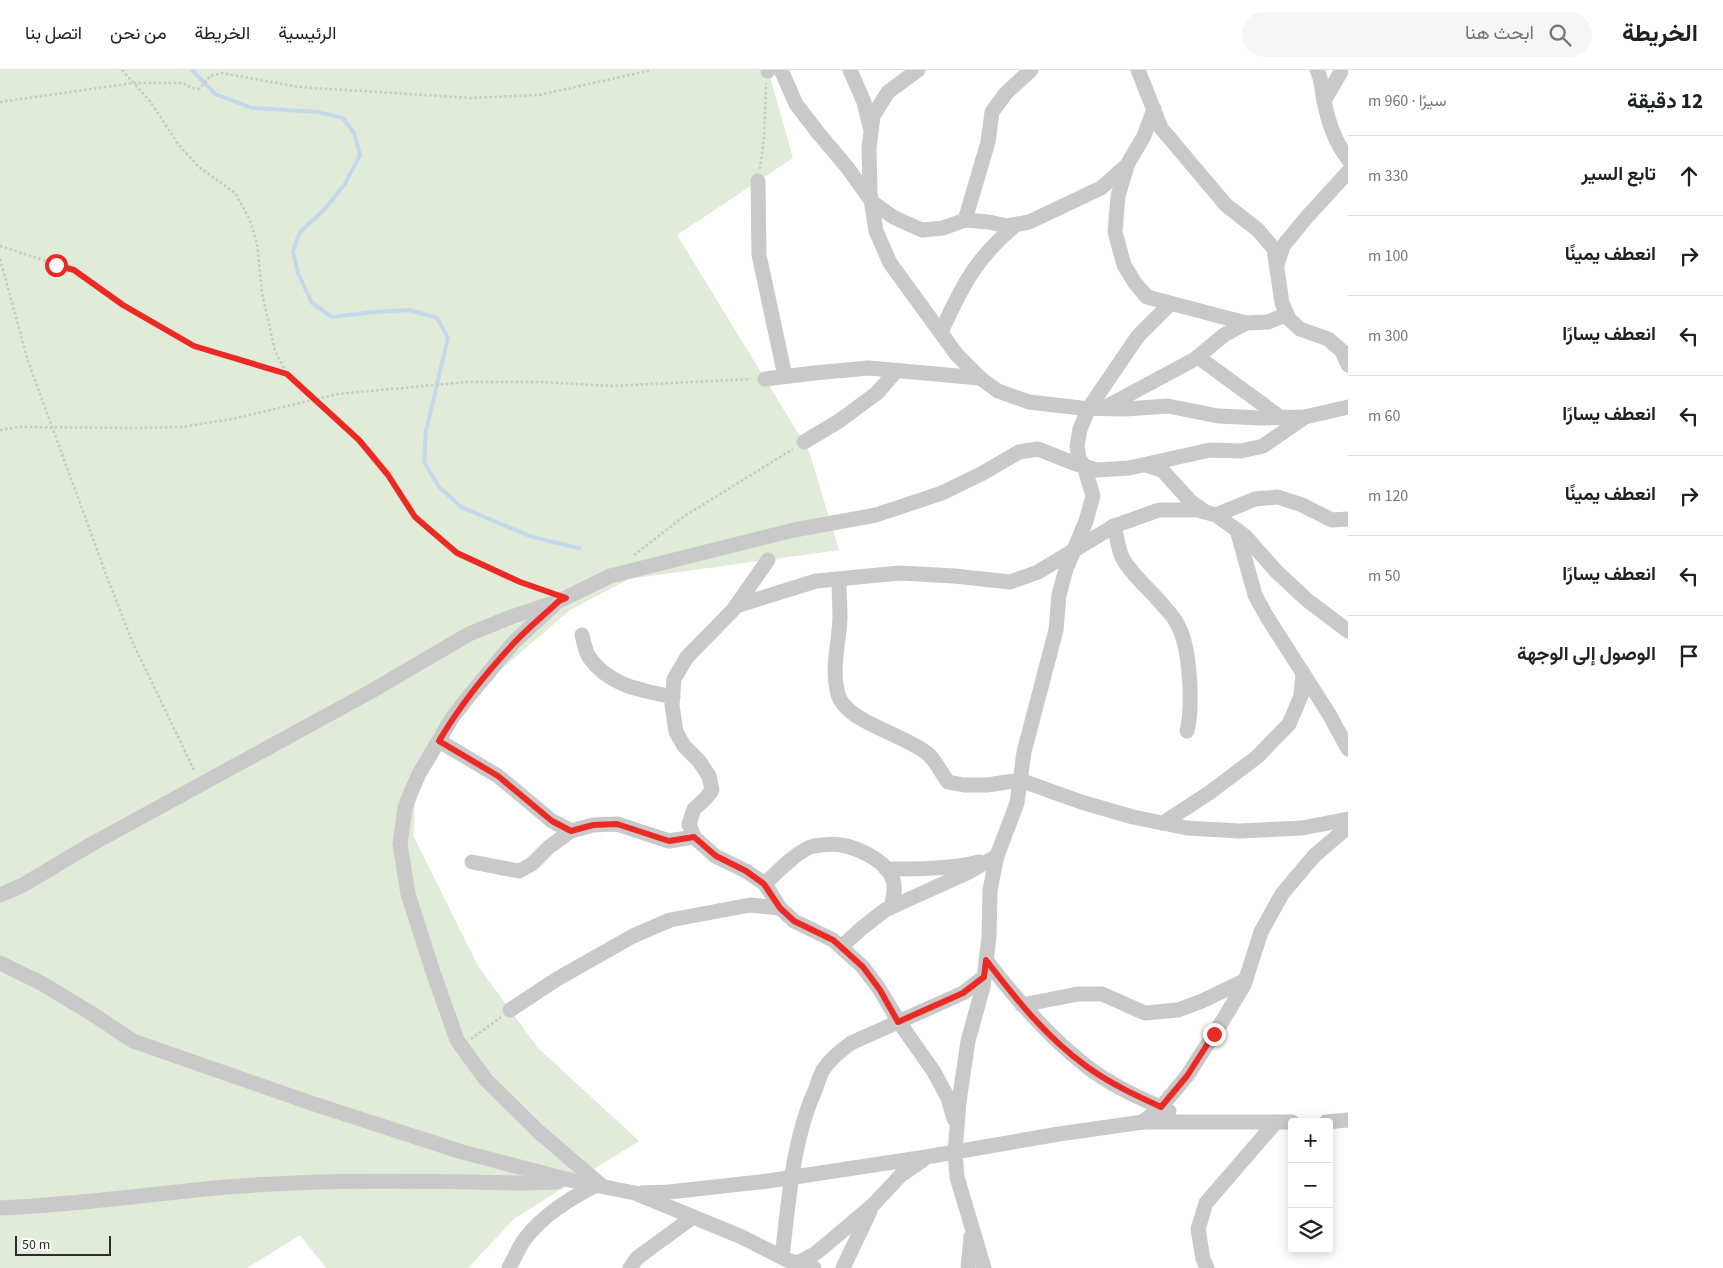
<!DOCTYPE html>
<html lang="ar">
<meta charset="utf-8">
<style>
body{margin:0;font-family:"Source Sans 3",Vazirmatn,sans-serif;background:#f6f6f6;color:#202124;direction:rtl}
.controls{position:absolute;right:15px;bottom:15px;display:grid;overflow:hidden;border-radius:5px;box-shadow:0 2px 12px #0003}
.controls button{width:45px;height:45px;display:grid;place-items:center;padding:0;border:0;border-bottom:1px solid #e0e0e0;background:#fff;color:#202124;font:25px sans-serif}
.scale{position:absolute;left:15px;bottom:12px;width:96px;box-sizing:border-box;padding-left:5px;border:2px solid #2c2c2c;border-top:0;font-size:14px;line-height:18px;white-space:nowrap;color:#2c2c2c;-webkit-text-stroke:4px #fff;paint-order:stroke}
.stop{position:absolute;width:15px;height:15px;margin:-11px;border:4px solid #ec2a25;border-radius:50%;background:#fff}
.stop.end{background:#ec2a25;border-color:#fff;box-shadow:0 1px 5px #0008}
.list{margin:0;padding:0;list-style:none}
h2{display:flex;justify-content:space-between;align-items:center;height:65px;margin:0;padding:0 20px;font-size:21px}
h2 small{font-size:16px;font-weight:400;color:#757577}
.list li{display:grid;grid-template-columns:32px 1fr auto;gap:15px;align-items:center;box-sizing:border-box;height:80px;padding:0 20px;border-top:1px solid #e0e0e0}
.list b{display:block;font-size:19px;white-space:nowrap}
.list em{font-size:16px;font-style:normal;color:#757577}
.icon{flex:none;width:28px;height:28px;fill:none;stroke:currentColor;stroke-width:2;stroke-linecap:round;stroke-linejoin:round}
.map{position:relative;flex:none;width:1348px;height:1198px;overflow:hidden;direction:ltr}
header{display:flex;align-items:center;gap:30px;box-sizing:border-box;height:70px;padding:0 25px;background:#fff;border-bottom:1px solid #e0e0e0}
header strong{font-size:24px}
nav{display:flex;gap:28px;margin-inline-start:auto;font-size:18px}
.search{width:350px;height:45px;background:#f6f6f6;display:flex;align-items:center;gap:12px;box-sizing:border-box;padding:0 18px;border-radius:28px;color:#757577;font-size:19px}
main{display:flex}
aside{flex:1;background:#fff}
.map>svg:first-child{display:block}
.green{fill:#e0ebd8}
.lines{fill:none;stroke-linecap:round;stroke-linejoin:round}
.stream{stroke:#c3d8ec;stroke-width:4}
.path{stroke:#c9c9c9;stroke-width:2.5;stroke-dasharray:2.5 2.5;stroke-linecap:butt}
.minor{stroke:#c9c9c9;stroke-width:15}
.route{stroke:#ec2a25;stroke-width:6}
</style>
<header>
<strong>الخريطة</strong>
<div class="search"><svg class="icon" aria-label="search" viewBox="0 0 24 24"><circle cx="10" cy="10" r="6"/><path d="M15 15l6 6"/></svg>ابحث هنا</div>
<nav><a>الرئيسية</a><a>الخريطة</a><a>من نحن</a><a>اتصل بنا</a></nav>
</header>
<main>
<aside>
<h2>12 دقيقة<small>سيرًا · 960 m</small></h2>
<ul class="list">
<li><svg class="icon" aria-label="ahead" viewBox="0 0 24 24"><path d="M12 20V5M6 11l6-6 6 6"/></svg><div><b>تابع السير</b></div><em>330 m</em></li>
<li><svg class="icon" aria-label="right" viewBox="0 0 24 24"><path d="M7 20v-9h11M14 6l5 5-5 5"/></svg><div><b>انعطف يمينًا</b></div><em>100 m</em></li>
<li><svg class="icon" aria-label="left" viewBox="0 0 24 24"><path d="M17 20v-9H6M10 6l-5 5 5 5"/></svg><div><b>انعطف يسارًا</b></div><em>300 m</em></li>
<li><svg class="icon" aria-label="left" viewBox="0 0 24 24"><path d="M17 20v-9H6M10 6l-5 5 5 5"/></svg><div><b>انعطف يسارًا</b></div><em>60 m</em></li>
<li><svg class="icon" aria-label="right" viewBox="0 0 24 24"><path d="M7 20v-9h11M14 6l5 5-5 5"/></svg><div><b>انعطف يمينًا</b></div><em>120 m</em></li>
<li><svg class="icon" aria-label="left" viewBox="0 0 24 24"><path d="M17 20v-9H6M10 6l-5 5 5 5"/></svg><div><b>انعطف يسارًا</b></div><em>50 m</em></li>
<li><svg class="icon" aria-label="arrive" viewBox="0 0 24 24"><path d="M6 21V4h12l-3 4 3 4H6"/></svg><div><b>الوصول إلى الوجهة</b></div></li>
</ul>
</aside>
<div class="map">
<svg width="1348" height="1198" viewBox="0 0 1348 1198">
<rect width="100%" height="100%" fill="#fff"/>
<path class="green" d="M0,0H768L793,88L677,165L809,381L839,480L629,509L570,540L477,620L415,722L414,767L478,896L538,978L639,1071L515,1148L468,1198H326L300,1165L247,1198H0Z"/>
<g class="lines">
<path class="stream" d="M192,0L215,24L252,38L318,42L343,48L354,63L360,85L345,114L324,140L300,162L293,181L298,203L312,233L332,247L374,242L410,240L437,248L448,268L426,361L424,392L439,417L461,437L532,467L579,478"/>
<g class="path">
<path d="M122,0L150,31L178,74L199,97L235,123L249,148L257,173L262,223L275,281L287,304L359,370L388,405L415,447L457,483L520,512L545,521"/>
<path d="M0,32L134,13H183L192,18L199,19L210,6L222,3L299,17L471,28L539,25L652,0"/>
<path d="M760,99L764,67L766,13"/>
<path d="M0,176L74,200L123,235L194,276L287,304"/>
<path d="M0,189L28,291L107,507L132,571L195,702"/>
<path d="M0,360L21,357L136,358L181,357L232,349L338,324L467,312H540L613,316L751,309"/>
<path d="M634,485L683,447L793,379"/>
<path d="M471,969L501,947"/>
</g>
<g class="minor">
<path d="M781,0L796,34L819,64L847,97L872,132L893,147L922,160L943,158L965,150L989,152L1007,156L1029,152L1101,118L1127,95L1144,66L1154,39"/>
<path d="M850,0L864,32L870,57"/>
<path d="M918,0L888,22L873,46L869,78L870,123L876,161L890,193L957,285L980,308L998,321L1029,332L1081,338L1125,339L1168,336L1218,346L1261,348L1305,347L1348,337"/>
<path d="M1138,0L1161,58L1226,135L1258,160L1274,179L1282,233L1289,249L1300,259L1328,269L1342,281L1348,295"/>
<path d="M1317,0C1322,9 1322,21 1324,31C1328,52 1335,72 1348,89"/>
<path d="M768,1V0"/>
<path d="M1324,31L1342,0"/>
<path d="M1127,96L1118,126L1115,162L1124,195L1135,213L1147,227L1246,253L1268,252L1287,244"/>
<path d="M758,111L759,185L785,306"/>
<path d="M965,150L988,72L992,42L1006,23L1031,0"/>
<path d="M1277,195L1283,176L1306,148L1348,102"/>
<path d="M941,262C962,216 977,186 1017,154"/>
<path d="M1198,287L1280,347"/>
<path d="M765,309L814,303L869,298L980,308"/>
<path d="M1104,338L1195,289L1224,265L1246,253"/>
<path d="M804,372L839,351L877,323L896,301"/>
<path d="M1146,395L1162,400L1191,432L1204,441"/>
<path d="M1216,445L1255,429L1278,427L1302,435L1332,450L1348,449"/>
<path d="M1114,456C1117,466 1118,480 1123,489C1134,508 1153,522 1166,539C1172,545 1178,554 1181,562C1190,585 1193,637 1187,661"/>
<path d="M1237,460L1255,525L1267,547L1329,644L1348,679"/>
<path d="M768,490L733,540L687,587L674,609L672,635L676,662L684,676L699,691L709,706L712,720L706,728L694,739L689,754L694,767L715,786L746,801L765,814L780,838L794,851L833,870L863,897L880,920L899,952L934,1002L948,1028L954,1049"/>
<path d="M839,510C839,523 840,535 840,548C839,573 831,599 838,624C846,653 905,664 928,684C935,690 942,704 948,712L964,715H987L1020,710L1081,732L1133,747L1187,758L1239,761L1302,758L1348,749"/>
<path d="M554,535L514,572L469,626L452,648L419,704L411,722L405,738L400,774L408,824L433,902L457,970L486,1010L539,1062L602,1116"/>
<path d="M736,536L816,511L900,503L954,506L1010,512L1038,502L1114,456L1159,440H1198L1216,445L1245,466L1276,501L1307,530L1348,561"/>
<path d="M582,565C584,572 585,581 589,587C609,616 641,620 673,627"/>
<path d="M439,671L498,706L552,751L571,761L593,755L617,754L669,771L694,767"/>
<path d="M1163,753L1209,723L1257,687L1289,654L1301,626L1303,603"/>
<path d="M472,792L519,801L532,794L549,777L571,761"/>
<path d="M886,799C912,799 953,799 979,792"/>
<path d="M765,814C776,803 799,779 814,776C821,775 833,773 841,775C859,778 887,791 893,810C896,819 893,829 891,837"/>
<path d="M0,825L23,815L90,775L370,622L469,564L511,547L559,531L610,506L794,460L876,445L942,423L983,403L1019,382L1038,379L1076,394L1097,400L1129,398L1210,380L1241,381L1263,376L1305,347"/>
<path d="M841,877L862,858L885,840L967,803L997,786"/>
<path d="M986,890C1015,928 1047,965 1085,995C1110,1015 1140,1028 1169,1041"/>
<path d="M0,893L43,914L94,945L133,971L311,1033L462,1082L574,1111L635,1123L742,1167L787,1190L814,1198"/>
<path d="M1022,935L1078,924H1102L1145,943L1178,940L1202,931L1246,910"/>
<path d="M510,940L557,909L633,866L670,850L750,835L780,838"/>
<path d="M1143,1052L1161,1037L1187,1006L1223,950L1244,915L1261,862L1282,824L1314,786L1348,757"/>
<path d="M1326,1052L1348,1050"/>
<path d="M641,1123L669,1122L768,1111L926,1087L1059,1064L1143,1052H1292"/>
<path d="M0,1138C76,1135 151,1124 226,1117C326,1109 426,1111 525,1113L557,1112"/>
<path d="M782,1187C789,1130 792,1071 816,1018C818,1012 820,1005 823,1000C830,989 840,981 851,973L963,923L984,907"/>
<path d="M794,1195L816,1183L834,1168L873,1135L901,1105L923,1090"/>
<path d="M509,1198C514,1189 518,1179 524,1170C543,1145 569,1129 596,1115"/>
<path d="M630,1198L637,1188L693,1147"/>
<path d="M843,1198L870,1141"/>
<path d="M968,1198L971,1167"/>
<path d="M984,1198L957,1107L955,1082L959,1032L968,971L983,917L989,867L990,820L997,786L1017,733L1024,682L1056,560L1059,525L1066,499L1086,451L1093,426L1084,396L1079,388L1077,376L1080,359L1089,338L1138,266L1170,234"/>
<path d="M1207,1198L1203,1189L1198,1159L1206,1133L1276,1052"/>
</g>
</g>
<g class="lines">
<path class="route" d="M56,195L74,200L123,235L194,276L287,304L359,370L388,405L415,447L457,483L520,512L566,528L559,531C544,545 528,558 514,573C486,603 460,635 439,671L498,706L552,751L571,761L593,755L617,754L669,771L694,767L716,786L746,801L764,814L780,838L794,851L833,870L841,877L863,897L880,920L898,952L963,923L984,907L986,890C1015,928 1047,968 1086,996C1109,1013 1135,1025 1161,1037L1187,1006L1214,964"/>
</g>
</svg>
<div class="controls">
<button>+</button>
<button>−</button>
<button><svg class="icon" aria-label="layers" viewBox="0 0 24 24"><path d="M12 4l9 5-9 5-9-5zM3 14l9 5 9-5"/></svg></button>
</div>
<div class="scale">50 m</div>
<div class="stop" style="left:56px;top:195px"></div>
<div class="stop end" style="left:1214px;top:964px"></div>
</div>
</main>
